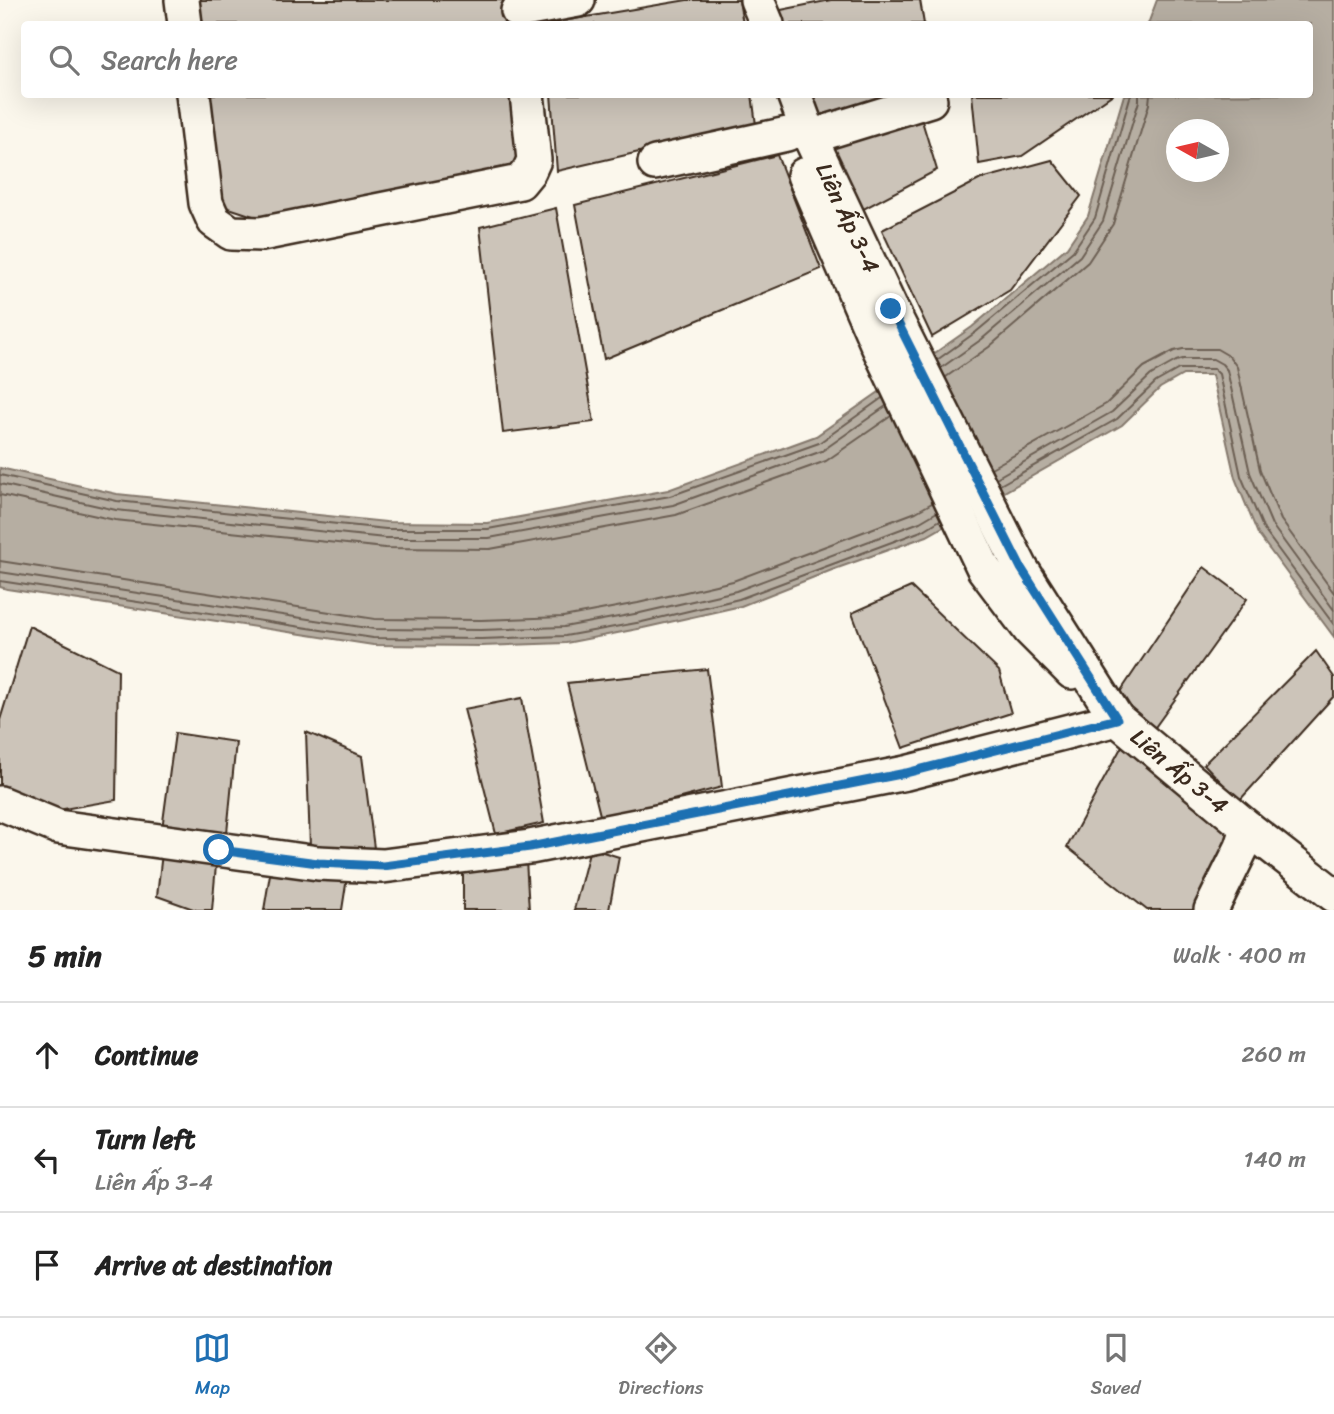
<!DOCTYPE html>
<meta charset="utf-8">
<style>
body{margin:0;font-family:Sriracha,sans-serif;background:#f6f6f6;color:#222}
.compass{position:absolute;left:1166px;top:119px;width:63px;height:63px;border-radius:50%;background:#fff;box-shadow:0 7px 28px #0002;rotate:278deg}
.stop{position:absolute;width:21px;height:21px;margin:-16px;border:5px solid #1f6fb2;border-radius:50%;background:#fff}
.stop.end{background:#1f6fb2;border-color:#fff;box-shadow:0 2px 7px #0008}
.list{margin:0;padding:0;list-style:none}
h2{display:flex;justify-content:space-between;align-items:center;height:91px;margin:0;padding:0 28px;font-size:30px}
h2 small{font-size:23px;font-weight:400;color:#767676}
.list li{display:grid;grid-template-columns:46px 1fr auto;gap:21px;align-items:center;box-sizing:border-box;height:105px;padding:0 28px;border-top:2px solid #e0e0e0}
.list b{display:block;font-size:26px;white-space:nowrap}
.list p{margin:0;font-size:23px;white-space:nowrap;color:#767676}
.list em{font-size:23px;font-style:normal;color:#767676}
.icon{flex:none;width:38px;height:38px;fill:none;stroke:currentColor;stroke-width:2;stroke-linecap:round;stroke-linejoin:round}
.map{position:relative;flex:none;width:1334px;height:910px;overflow:hidden}
.search{position:absolute;background:#fff;box-shadow:0 7px 28px #0002;left:21px;right:21px;top:21px;height:77px;display:flex;align-items:center;gap:18px;box-sizing:border-box;padding:0 24px;border-radius:7px;color:#767676;font-size:26px}
.sheet{height:406px;background:#fff}
nav{display:flex;justify-content:space-around;align-items:center;box-sizing:border-box;height:98px;border-top:2px solid #e0e0e0;background:#fff;font-size:19px;color:#767676}
nav a{display:grid;justify-items:center;gap:4px}
nav .on{color:#1f6fb2}
.map>svg:first-child{display:block}
.water{fill:#b6aea2;stroke:#85796d;stroke-width:2;fill-rule:evenodd}
.lines{fill:none;stroke-linecap:round;stroke-linejoin:round}
.shore{stroke:#6c5f53;stroke-width:2}
.building{fill:#ccc4b9;stroke:#3b2a1e;stroke-width:2}
.minor-casing{stroke:#3b2a1e;stroke-width:38}
.minor{stroke:#fbf7ec;stroke-width:33}
.route{stroke:#1f6fb2;stroke-width:9}
.labels{text-anchor:middle;stroke-width:5;stroke-linejoin:round;paint-order:stroke}
.street-label{font-size:23px;fill:#3b2a1e;stroke:#fbf7ec}
</style>
<div class="map">
<svg width="1334" height="910" viewBox="0 0 1334 910">
<rect width="100%" height="100%" fill="#fbf7ec"/>
<filter id="ink" filterUnits="userSpaceOnUse"><feTurbulence type="fractalNoise" baseFrequency=".0143" numOctaves="2"/><feDisplacementMap in="SourceGraphic" scale="14" xChannelSelector="R" yChannelSelector="G"/><feConvolveMatrix kernelMatrix="1 2 1 2 8 2 1 2 1" color-interpolation-filters="sRGB"/></filter>
<g filter="url(#ink)">
<path class="water" d="M1157,0H1334V637L1258,534L1235,478L1212,375H1183L1160,388L1122,425L927,536L832,570L741,606L643,628L566,643L481,646L373,645L7,589L0,587V468L117,494L386,522L487,523L668,490L816,436L972,327L1067,247L1088,216L1124,95L1310,94V24H1148ZM1176,130H1218V172H1176Z"/>
<g class="lines">
<g class="shore">
<path d="M937,360L976,332L1073,251L1095,218L1131,94"/>
<path d="M941,368L982,339L1080,256L1103,221L1139,101V94"/>
<path d="M946,377L989,347L1088,262L1113,224L1149,104L1150,94"/>
<path d="M991,468L1106,404L1144,367L1174,351L1183,349H1217L1229,356L1237,367L1260,470L1281,520L1334,593"/>
<path d="M0,475L117,501L386,529H488L670,496L819,443L882,398"/>
<path d="M996,478L1112,412L1151,375L1176,361L1183,359H1213L1222,364L1227,370L1250,473L1272,525L1334,610"/>
<path d="M0,484L116,510L385,538H489L673,505L822,451L886,406"/>
<path d="M1000,485L1117,419L1156,382L1179,369H1214L1219,374L1241,476L1264,530L1334,625"/>
<path d="M0,495L115,520L385,548L490,549L676,515L826,461L891,416"/>
<path d="M0,561L375,619L481,620L563,617L638,603L733,581L916,512L932,503"/>
<path d="M0,572L374,629L481,630L564,627L640,613L736,591L920,522L937,512"/>
<path d="M0,581L373,638L481,639L565,636L642,622L739,599L924,530L940,520"/>
</g>
</g>
<g class="building">
<path d="M196,0H511L513,24H199Z"/>
<path d="M687,0H739L743,24H545Z"/>
<path d="M831,0H920L924,24H782L776,11Z"/>
<path d="M207,94H520L526,156L494,177L265,220L220,205Z"/>
<path d="M551,94H752L756,125L557,171Z"/>
<path d="M811,94H908L821,118Z"/>
<path d="M972,94H1113L1022,156L979,164Z"/>
<path d="M919,111L937,170L858,212L826,146Z"/>
<path d="M777,155L821,269L604,359L575,205Z"/>
<path d="M1052,160L1081,196L1010,290L932,337L882,230L981,179Z"/>
<path d="M556,208L594,422L503,433L480,227Z"/>
<path d="M1204,567L1247,599L1153,730L1116,698Z"/>
<path d="M911,587L999,671L1011,713L903,748L852,613Z"/>
<path d="M29,626L118,670L116,800L58,810L0,786V720Z"/>
<path d="M1316,651L1334,677V696L1239,801L1204,764Z"/>
<path d="M707,669L722,787L601,819L567,683Z"/>
<path d="M522,698L544,823L496,834L464,709Z"/>
<path d="M306,732L362,756L374,848L310,846Z"/>
<path d="M175,733L236,742L226,843L162,829Z"/>
<path d="M1122,746L1235,827L1194,910H1147L1067,847Z"/>
<path d="M590,848L619,857L609,910H574Z"/>
<path d="M162,853L217,854L212,910H196L157,896Z"/>
<path d="M526,860L529,910H463V868Z"/>
<path d="M270,874L347,878L342,910H264Z"/>
</g>
<g class="lines">
<g class="minor-casing">
<g id="minor">
<path d="M182,0L185,24"/>
<path d="M757,0L767,24"/>
<path d="M518,11L578,0"/>
<path d="M193,94L206,203L214,221L231,233L261,234L520,182L529,171L534,160L527,94"/>
<path id="s1" d="M794,94L810,137L891,309L1021,568L1117,719L1248,828L1334,895"/>
<path d="M810,137L930,100"/>
<path d="M655,163L787,134"/>
<path d="M804,175L878,346L984,569L1030,630L1072,672"/>
<path d="M0,803L58,827L318,863L383,866L530,847L906,773L1117,719"/>
<path d="M1211,910L1242,847L1248,828"/>
</g>
</g>
<use href="#minor" class="minor"/>
</g>
</g>
<g class="lines" filter="url(#ink)">
<path class="route" d="M219,850L318,863L383,866L530,847L906,773L1117,719L1021,568L891,309"/>
</g>
<g class="labels">
<g class="street-label">
<text dy="8" stroke="none"><textPath href="#s1" startOffset="135">Liên Ấp 3-4</textPath></text>
<text dy="8" stroke="none"><textPath href="#s1" startOffset="786">Liên Ấp 3-4</textPath></text>
</g>
</g>
</svg>
<svg class="compass" viewBox="-18 -18 36 36"><path d="M0-13l5 13h-10z" fill="#e53935"/><path d="M0 13l5-13h-10z" fill="#767676"/></svg>
<div class="stop" style="left:219px;top:850px"></div>
<div class="stop end" style="left:891px;top:309px"></div>
<div class="search"><svg class="icon" aria-label="search" viewBox="0 0 24 24"><circle cx="10" cy="10" r="6"/><path d="M15 15l6 6"/></svg>Search here</div>
</div>
<section class="sheet">
<h2>5 min<small>Walk · 400 m</small></h2>
<ul class="list">
<li><svg class="icon" aria-label="ahead" viewBox="0 0 24 24"><path d="M12 20V5M6 11l6-6 6 6"/></svg><div><b>Continue</b></div><em>260 m</em></li>
<li><svg class="icon" aria-label="left" viewBox="0 0 24 24"><path d="M17 20v-9H6M10 6l-5 5 5 5"/></svg><div><b>Turn left</b><p>Liên Ấp 3-4</p></div><em>140 m</em></li>
<li><svg class="icon" aria-label="arrive" viewBox="0 0 24 24"><path d="M6 21V4h12l-3 4 3 4H6"/></svg><div><b>Arrive at destination</b></div></li>
</ul>
</section>
<nav>
<a class="on"><svg class="icon" aria-label="map" viewBox="0 0 24 24"><path d="M3 6l6-2 6 2 6-2v14l-6 2-6-2-6 2zM9 4v14M15 6v14"/></svg>Map</a>
<a><svg class="icon" aria-label="directions" viewBox="0 0 24 24"><path d="M12 3l9 9-9 9-9-9zM9 14v-3h6M13 9l2 2-2 2"/></svg>Directions</a>
<a><svg class="icon" aria-label="saved" viewBox="0 0 24 24"><path d="M7 4h10v16l-5-4-5 4z"/></svg>Saved</a>
</nav>
